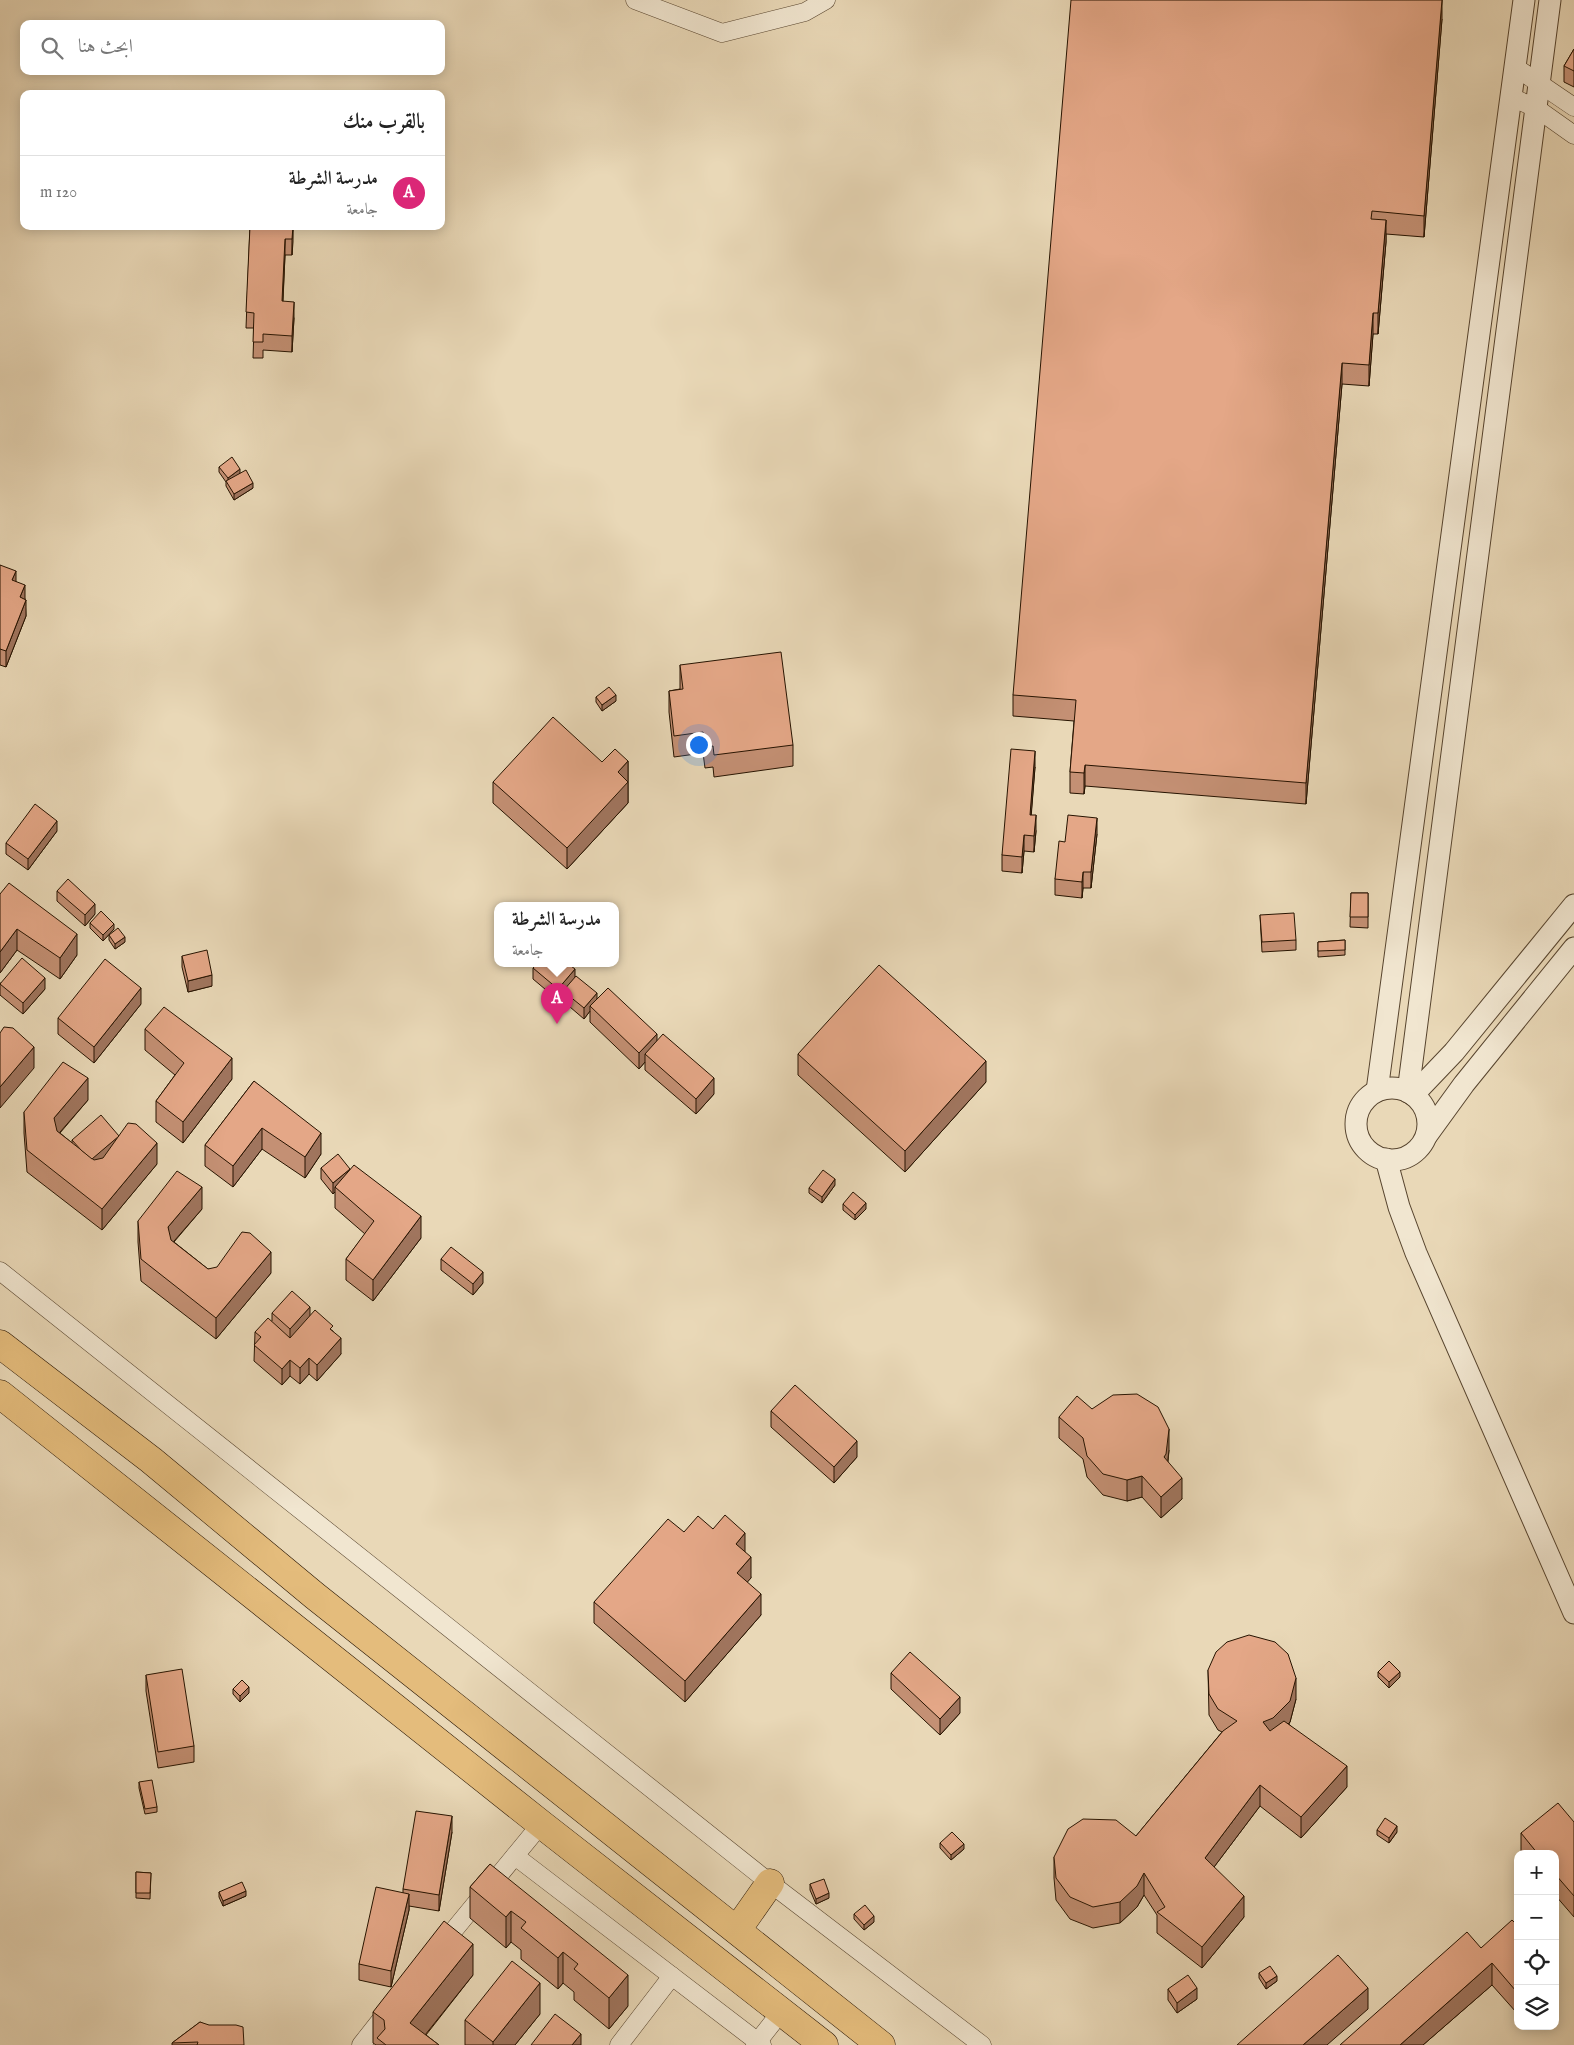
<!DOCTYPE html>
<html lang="ar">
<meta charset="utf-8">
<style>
body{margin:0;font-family:"IM FELL English",Amiri,serif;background:#f2f2f2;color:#222;direction:rtl}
.controls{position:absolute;right:15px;bottom:15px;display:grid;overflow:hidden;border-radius:10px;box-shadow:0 2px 12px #0003}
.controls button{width:45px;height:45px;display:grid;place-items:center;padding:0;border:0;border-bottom:1px solid #e0e0e0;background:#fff;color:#222;font:25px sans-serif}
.you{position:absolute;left:698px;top:744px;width:18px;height:18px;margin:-12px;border:4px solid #fff;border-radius:50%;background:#1a73e8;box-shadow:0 0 0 8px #1a73e833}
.badge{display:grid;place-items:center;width:32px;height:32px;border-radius:50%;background:#db2777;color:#fff;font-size:16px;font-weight:700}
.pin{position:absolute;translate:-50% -41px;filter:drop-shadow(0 1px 2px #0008)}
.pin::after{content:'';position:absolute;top:26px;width:18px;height:15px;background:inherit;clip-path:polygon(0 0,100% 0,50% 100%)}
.popup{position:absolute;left:494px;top:902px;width:125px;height:65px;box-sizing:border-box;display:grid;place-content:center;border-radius:10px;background:#fff;filter:drop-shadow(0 1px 4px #0005);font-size:16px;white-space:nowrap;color:#767676}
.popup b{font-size:19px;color:#222}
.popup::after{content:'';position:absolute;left:50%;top:100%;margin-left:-10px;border:10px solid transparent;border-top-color:#fff}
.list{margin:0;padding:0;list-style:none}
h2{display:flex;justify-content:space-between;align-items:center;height:65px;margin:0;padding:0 20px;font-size:21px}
h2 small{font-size:16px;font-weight:400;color:#767676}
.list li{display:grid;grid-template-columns:32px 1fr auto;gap:15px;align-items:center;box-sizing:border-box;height:75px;padding:0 20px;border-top:1px solid #e0e0e0}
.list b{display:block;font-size:19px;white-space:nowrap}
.list p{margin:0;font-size:16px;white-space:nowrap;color:#767676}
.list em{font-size:16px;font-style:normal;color:#767676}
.icon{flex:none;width:28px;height:28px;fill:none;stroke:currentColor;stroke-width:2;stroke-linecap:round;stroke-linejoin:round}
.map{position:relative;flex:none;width:1574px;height:2045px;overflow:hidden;direction:ltr}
.search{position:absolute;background:#fff;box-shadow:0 2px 12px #0003;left:20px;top:20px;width:425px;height:55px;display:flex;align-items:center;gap:12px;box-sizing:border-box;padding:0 18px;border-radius:10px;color:#767676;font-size:19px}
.panel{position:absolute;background:#fff;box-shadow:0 2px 12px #0003;left:20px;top:90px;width:425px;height:140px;border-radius:10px;direction:rtl}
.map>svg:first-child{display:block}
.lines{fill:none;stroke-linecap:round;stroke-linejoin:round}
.minor-casing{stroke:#57442e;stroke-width:19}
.tertiary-casing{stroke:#57442e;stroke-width:23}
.trunk-casing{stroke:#261300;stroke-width:29}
.minor{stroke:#f1e6d0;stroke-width:18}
.tertiary{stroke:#f1e6d0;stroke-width:21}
.trunk{stroke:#e4bc7c;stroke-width:28}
.wall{fill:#c49074;stroke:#261300}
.shaded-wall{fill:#a0755e;stroke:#261300}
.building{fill:#e4a787;stroke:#261300}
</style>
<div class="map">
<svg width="1574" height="2045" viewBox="0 0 1574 2045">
<rect width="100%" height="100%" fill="#e9d8b7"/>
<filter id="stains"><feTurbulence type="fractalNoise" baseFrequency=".004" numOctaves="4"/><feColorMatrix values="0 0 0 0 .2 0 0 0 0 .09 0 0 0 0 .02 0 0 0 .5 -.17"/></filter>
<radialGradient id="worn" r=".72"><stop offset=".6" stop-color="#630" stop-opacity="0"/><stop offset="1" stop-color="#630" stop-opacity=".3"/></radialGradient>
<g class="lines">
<g class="minor-casing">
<g id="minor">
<path d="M635,0L722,33L805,12L826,0"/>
<path d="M1515,67L1574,107"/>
<path d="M1511,97L1536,108L1574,135"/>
<path d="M0,1271L770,1883L982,2045"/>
<path d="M515,1856L762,2045"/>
<path d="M440,1947L541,1824"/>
<path d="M361,2045L387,2012"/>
<path d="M619,2045L672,1976"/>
<path d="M755,2045L781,2012"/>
</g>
</g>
<g class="tertiary-casing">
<g id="tertiary">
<circle cx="1392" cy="1124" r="36"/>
<path d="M1377,1091L1524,0"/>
<path d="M1408,1092L1550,0"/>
<path d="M1413,1095L1454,1052L1574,905"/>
<path d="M1427,1135L1464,1084L1574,948"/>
<path d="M1386,1159L1399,1207L1416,1253L1574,1613"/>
</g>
</g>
<g class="trunk-casing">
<g id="trunk">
<path d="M0,1344L151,1460L315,1596L881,2045"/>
<path d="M0,1394L541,1824L824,2045"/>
<path d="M737,1930L770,1883"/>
</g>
</g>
<use href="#minor" class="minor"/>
<use href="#tertiary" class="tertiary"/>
<use href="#trunk" class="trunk"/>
</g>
<g class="wall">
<path d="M1442,19L1424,237L1386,234V242L1378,334H1373L1369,386L1342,384L1306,804L1085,786L1084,794L1070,793V772L1074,721L1013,716V695Z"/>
<path d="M1574,49V87L1564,82V66Z"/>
<path d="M250,226H293L292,255H285L283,301L294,318L292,352L263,350V358H253L254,328H246Z"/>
<path d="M219,467L240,473L253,488L234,500L226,486V482L219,472Z"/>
<path d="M0,565L16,581L25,599L26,616L6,667L0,665Z"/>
<path d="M680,665L793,745V766L714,777L713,767L705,768L703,753L674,757L669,712V691L680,689Z"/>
<path d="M596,697L616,701L602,711L596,702Z"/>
<path d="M628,761V803L567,869L493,803V782L602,762Z"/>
<path d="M1035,767L1031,815L1036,831L1034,852L1024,851L1022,873L1002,871V855Z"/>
<path d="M57,831L28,870L6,854V843Z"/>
<path d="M1097,834L1091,888H1083L1082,898L1055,895V879L1065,842Z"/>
<path d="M57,891L95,914L85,926L57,901Z"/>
<path d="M1351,893H1368V928L1350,927Z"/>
<path d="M0,894L77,955L60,979L17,950L0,973Z"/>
<path d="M1260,915L1296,940V950L1262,952Z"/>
<path d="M90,923L114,929L103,941L90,928Z"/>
<path d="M109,935L125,942L115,949L109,940Z"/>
<path d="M1345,940V955L1318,957V942Z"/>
<path d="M182,956L212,986L188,992L182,967Z"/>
<path d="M533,968L575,977L597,1000L657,1041L714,1094L696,1114L645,1070V1062L639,1069L590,1022V1011L584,1019L563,1001V994L558,1000L533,979Z"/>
<path d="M0,983L45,989L23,1014L0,995Z"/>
<path d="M141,1004L94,1063L58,1034V1018Z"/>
<path d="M145,1029L232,1079L183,1143L156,1122V1101L175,1075L145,1050Z"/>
<path d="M798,1054L986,1082L905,1172L798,1075Z"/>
<path d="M254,1081L321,1154L305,1178L262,1149L233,1187L205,1166V1145Z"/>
<path d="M88,1100L60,1133L72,1143V1140L119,1136L157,1164L102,1230L27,1172L24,1133V1112Z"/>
<path d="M321,1168L350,1169L421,1238L373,1301L346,1280V1259L365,1234L335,1208V1192L333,1194L321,1179Z"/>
<path d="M835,1185L822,1203L809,1193V1188Z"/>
<path d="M843,1204L866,1209L855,1220L843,1210Z"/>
<path d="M202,1209L174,1242L208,1269L271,1273L216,1339L141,1281L138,1242V1221Z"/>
<path d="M441,1259L483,1283L473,1295L441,1270Z"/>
<path d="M272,1313L310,1316L333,1331L341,1354L317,1381L309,1374L300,1384L290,1376L282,1385L254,1361L255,1332L272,1321Z"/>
<path d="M1092,1409L1169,1450L1168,1462L1182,1499L1161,1518L1142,1497L1127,1501L1103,1495L1087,1477L1083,1459L1059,1438V1417Z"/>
<path d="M771,1411L857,1457L834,1483L771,1427Z"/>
<path d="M713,1529L745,1552L751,1578L747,1582L761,1615L685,1702L594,1623V1602L684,1532Z"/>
<path d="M1208,1670L1296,1699L1290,1722L1289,1724L1347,1787L1301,1838L1260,1806L1214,1867L1244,1917L1202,1968L1157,1933V1915L1144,1895L1137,1907L1120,1923L1093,1928L1070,1919L1056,1900L1054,1878V1857L1136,1836L1222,1732L1218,1730L1209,1715Z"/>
<path d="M1378,1672L1400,1677L1389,1688L1378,1677Z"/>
<path d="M891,1673L960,1713L940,1735L891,1689Z"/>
<path d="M146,1675L194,1746V1762L158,1768L146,1691Z"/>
<path d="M233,1689L249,1693L240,1702L233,1694Z"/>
<path d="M139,1782L157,1807V1812L145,1814L139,1788Z"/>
<path d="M1574,1822V1917L1555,1895V1854H1521V1833Z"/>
<path d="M1377,1830L1397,1832L1389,1843L1377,1835Z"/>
<path d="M452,1832L439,1911L409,1906V1910L391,1987L359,1980V1964L403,1893V1889Z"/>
<path d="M940,1843L964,1849L951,1860L940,1848Z"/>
<path d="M490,1864L628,2006L609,2029L574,2000V1992L563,1983L558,1989L521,1959V1950L511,1942L506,1948L470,1918V1887Z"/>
<path d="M136,1872L151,1873L150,1899L136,1898Z"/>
<path d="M810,1884L829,1898L816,1904L810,1890Z"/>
<path d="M219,1892L246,1896L223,1906L219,1897Z"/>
<path d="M854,1914L874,1922L864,1930L854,1919Z"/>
<path d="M1518,1926V2010L1516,2012L1492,1985L1423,2045H1340L1481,1948Z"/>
<path d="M1259,1973L1277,1981L1266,1989L1259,1978Z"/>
<path d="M473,1975L426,2035L439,2045H376L373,2043V2012Z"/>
<path d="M1168,1989L1197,1999L1177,2013L1168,2000Z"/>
<path d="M540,2014L515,2045H465V2020Z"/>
<path d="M200,2022L244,2045H172V2043Z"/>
</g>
<g class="shaded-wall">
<path d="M1442,0V19L1424,237V216Z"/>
<path d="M1386,220V242L1378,334V313Z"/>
<path d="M293,226V242L292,255V239Z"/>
<path d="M285,239V255L282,317V301Z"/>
<path d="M294,302V318L292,352V336Z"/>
<path d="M1373,313V334L1369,386V365Z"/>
<path d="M1342,363V384L1306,804V783Z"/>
<path d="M240,469V474L228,484V478Z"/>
<path d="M253,483V488L234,500V494Z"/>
<path d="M16,571V587L12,580Z"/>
<path d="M25,585V601L20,597Z"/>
<path d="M26,600V616L6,667V651Z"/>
<path d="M616,695V701L602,711V705Z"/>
<path d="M1035,751V767L1030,831V815Z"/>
<path d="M628,761V803L567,869V848L618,772Z"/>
<path d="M1085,765V786L1084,794V773Z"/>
<path d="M1036,815V831L1034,852V836Z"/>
<path d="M1097,818V834L1091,888V872Z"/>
<path d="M57,821V831L28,870V859Z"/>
<path d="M1024,835V851L1022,873V857Z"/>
<path d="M1083,872V888L1082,898V882Z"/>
<path d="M95,904V914L85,926V915Z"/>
<path d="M114,924V929L103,941V935Z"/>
<path d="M17,929V950L0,973V952Z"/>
<path d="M77,934V955L60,979V958Z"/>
<path d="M125,937V942L115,949V944Z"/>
<path d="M575,969V980L563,991V994L558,1000V989Z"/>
<path d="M212,975V986L188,992V981Z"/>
<path d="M45,978V989L23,1014V1003Z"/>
<path d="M141,988V1004L94,1063V1047Z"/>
<path d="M597,993V1004L590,1006V1011L584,1019V1008Z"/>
<path d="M657,1034V1050L645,1054V1062L639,1069V1053Z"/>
<path d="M34,1047V1068L0,1108V1087Z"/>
<path d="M232,1058V1079L183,1143V1122Z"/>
<path d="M986,1061V1082L905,1172V1151Z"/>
<path d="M88,1078V1100L54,1139V1118Z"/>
<path d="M714,1078V1094L696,1114V1099Z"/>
<path d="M262,1128V1149L233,1187V1166Z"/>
<path d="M321,1133V1154L305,1178V1157Z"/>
<path d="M119,1136V1146L90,1171V1160Z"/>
<path d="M157,1143V1164L102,1230V1209Z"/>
<path d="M350,1169V1179L335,1187V1192L333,1194V1183Z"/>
<path d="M835,1179V1185L822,1203V1197Z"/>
<path d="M202,1187V1209L168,1248V1227Z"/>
<path d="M866,1203V1209L855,1220V1215Z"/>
<path d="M421,1216V1238L373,1301V1280Z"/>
<path d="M271,1252V1273L216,1339V1318Z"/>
<path d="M483,1272V1283L473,1295V1284Z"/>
<path d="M310,1307V1318L290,1340V1329Z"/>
<path d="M341,1338V1354L317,1381V1365Z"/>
<path d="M309,1358V1374L300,1384V1368Z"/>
<path d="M290,1360V1376L282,1385V1369Z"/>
<path d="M1169,1429V1450L1166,1475L1164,1457Z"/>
<path d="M857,1441V1457L834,1483V1467Z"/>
<path d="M1142,1476V1497L1127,1501V1480Z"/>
<path d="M1182,1478V1499L1161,1518V1497Z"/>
<path d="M745,1533V1554L736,1544Z"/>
<path d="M751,1557V1578L737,1594V1573Z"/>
<path d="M761,1594V1615L685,1702V1681Z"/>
<path d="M1400,1672V1677L1389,1688V1682Z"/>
<path d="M1296,1678V1699L1290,1722L1273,1739L1263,1722Z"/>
<path d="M249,1687V1693L240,1702V1696Z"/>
<path d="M960,1697V1713L940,1735V1719Z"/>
<path d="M1347,1766V1787L1301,1838V1817Z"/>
<path d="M1260,1785V1806L1205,1879V1858Z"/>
<path d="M452,1816V1832L439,1911V1895Z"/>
<path d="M1397,1826V1832L1389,1843V1838Z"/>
<path d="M964,1844V1849L951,1860V1855Z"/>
<path d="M1144,1873V1895L1137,1907L1120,1923V1902Z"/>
<path d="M246,1891V1896L223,1906V1901Z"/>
<path d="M829,1893V1898L816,1904V1899Z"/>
<path d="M409,1894V1910L391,1987V1971Z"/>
<path d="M1244,1896V1917L1202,1968V1947Z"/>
<path d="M511,1911V1942L506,1948V1917Z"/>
<path d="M874,1916V1922L864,1930V1925Z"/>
<path d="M473,1944V1975L417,2045L410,2023Z"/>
<path d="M563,1952V1983L558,1989V1958Z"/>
<path d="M1492,1963V1985L1423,2045H1400Z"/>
<path d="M628,1975V2006L609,2029V1998Z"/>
<path d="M1277,1976V1981L1266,1989V1983Z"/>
<path d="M540,1983V2014L515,2045H493V2042Z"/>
<path d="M1197,1988V1999L1177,2013V2003Z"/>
<path d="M1368,1988V2009L1327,2045H1303Z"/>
<path d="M1518,1989V2010L1516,2012V1991Z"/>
<path d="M581,2034V2045H572Z"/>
</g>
<g class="building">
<path d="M1071,0H1442L1424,216L1372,211L1371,219L1386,220L1378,313H1373L1369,365L1342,363L1306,783L1085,765L1084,773L1070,772L1076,700L1013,695Z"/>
<path d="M1574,49V71L1564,66Z"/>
<path d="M250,226H293L292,239H285L282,301L294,302L292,336L263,334V342H253L254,313L246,312Z"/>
<path d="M232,457L240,469L228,478L219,467Z"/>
<path d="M246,470L253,483L234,494L226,481Z"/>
<path d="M0,565L16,571L12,580L25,585L20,597L26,600L6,651L0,649Z"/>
<path d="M781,652L793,745L714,755L713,746L705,747L703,732L674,736L669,691L683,689L680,665Z"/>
<path d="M609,687L616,695L602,705L596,697Z"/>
<path d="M553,717L602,762L615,749L628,761L618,772L628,782L567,848L493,782Z"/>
<path d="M1011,749L1035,751L1030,815H1036L1034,836L1024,835L1022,857L1002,855Z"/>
<path d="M35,804L57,821L28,859L6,843Z"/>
<path d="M1068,815L1097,818L1091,872H1083L1082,882L1055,879L1059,841L1065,842Z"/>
<path d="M68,879L95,904L85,915L57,891Z"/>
<path d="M9,883L77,934L60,958L17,929L0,952V894Z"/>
<path d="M1351,893H1368V917H1350Z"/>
<path d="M101,911L114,924L103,935L90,923Z"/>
<path d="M1294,913L1296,940L1262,942L1260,915Z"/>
<path d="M118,928L125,937L115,944L109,935Z"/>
<path d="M1345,940V950L1318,951V942Z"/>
<path d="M207,950L212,975L188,981L182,956Z"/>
<path d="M22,958L45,978L23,1003L0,984Z"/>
<path d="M105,959L141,988L94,1047L58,1018Z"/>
<path d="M538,963H567L575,969L558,989L533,968Z"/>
<path d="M879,965L986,1061L905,1151L798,1054Z"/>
<path d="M576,976L597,993L584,1008L563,991Z"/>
<path d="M608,988L657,1034L639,1053L590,1006Z"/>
<path d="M164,1007L232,1058L183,1122L156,1101L184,1063L145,1029Z"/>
<path d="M4,1027L13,1028L34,1047L0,1087V1033Z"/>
<path d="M663,1034L714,1078L696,1099L645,1054Z"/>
<path d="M63,1062L88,1078L54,1118L57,1131L94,1160L103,1158L128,1123L136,1124L157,1143L102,1209L27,1150L24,1112Z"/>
<path d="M254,1081L321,1133L305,1157L262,1128L233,1166L205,1145Z"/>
<path d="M101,1115L119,1136L92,1159L81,1150L72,1140Z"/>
<path d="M338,1154L350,1169L333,1183L321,1168Z"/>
<path d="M354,1165L421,1216L373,1280L346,1259L374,1221L335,1187Z"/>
<path d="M823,1170L835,1179L822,1197L809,1188Z"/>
<path d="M177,1171L202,1187L168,1227L171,1240L208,1269L217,1267L242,1232L250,1233L271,1252L216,1318L141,1259L138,1221Z"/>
<path d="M853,1192L866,1203L855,1215L843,1204Z"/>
<path d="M451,1247L483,1272L473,1284L441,1259Z"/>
<path d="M292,1291L310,1307L290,1329L272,1313Z"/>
<path d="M315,1310L333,1326L330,1329L341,1338L317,1365L309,1358L300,1368L290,1360L282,1369L254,1345L261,1337L255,1332L268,1318L290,1338Z"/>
<path d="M795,1385L857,1441L834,1467L771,1411Z"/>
<path d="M1137,1394L1158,1407L1169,1429L1166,1454L1164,1457L1182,1478L1161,1497L1142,1476L1127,1480L1103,1474L1087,1456L1083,1438L1059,1417L1077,1396L1092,1409L1113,1395Z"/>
<path d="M725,1515L745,1533L736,1544L751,1557L737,1573L761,1594L685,1681L594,1602L668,1519L684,1532L698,1516L713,1529Z"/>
<path d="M1249,1635L1275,1642L1288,1654L1296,1678L1290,1701L1273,1718L1263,1722L1270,1731L1284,1721L1347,1766L1301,1817L1260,1785L1205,1858L1244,1896L1202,1947L1157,1912L1165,1907L1144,1873L1137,1886L1120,1902L1093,1907L1070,1897L1056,1878L1054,1857L1068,1829L1083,1819L1116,1820L1136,1836L1223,1731L1237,1721L1218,1709L1209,1694L1208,1670L1216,1652L1227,1642Z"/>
<path d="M910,1652L960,1697L940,1719L891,1673Z"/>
<path d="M1389,1661L1400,1672L1389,1682L1378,1672Z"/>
<path d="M182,1669L194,1746L158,1752L146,1675Z"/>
<path d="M242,1680L249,1687L240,1696L233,1689Z"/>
<path d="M152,1780L157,1807L145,1809L139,1782Z"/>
<path d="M1558,1803L1574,1822V1896L1555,1874V1854H1538L1521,1833Z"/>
<path d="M416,1811L452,1816L439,1895L403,1889Z"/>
<path d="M1385,1818L1397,1826L1389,1838L1377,1830Z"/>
<path d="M952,1832L964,1844L951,1855L940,1843Z"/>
<path d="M490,1864L628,1975L609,1998L574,1969L578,1964L563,1952L558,1958L521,1928L526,1922L511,1911L506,1917L470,1887Z"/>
<path d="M136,1872L151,1873L150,1893H136Z"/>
<path d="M824,1879L829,1893L816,1899L810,1884Z"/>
<path d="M242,1882L246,1891L223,1901L219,1892Z"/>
<path d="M376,1887L409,1894L391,1971L359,1964Z"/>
<path d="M865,1905L874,1916L864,1925L854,1914Z"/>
<path d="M1512,1920L1518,1926V1989L1516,1991L1492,1963L1400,2045H1340L1467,1932L1481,1948Z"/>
<path d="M444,1921L473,1944L410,2023L439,2045H386L377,2038L385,2029L384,2020L373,2012Z"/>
<path d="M1338,1955L1368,1988L1303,2045H1237Z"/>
<path d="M512,1961L540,1983L493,2042L465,2020Z"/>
<path d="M1270,1966L1277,1976L1266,1983L1259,1973Z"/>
<path d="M1188,1975L1197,1988L1177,2003L1168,1989Z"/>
<path d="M555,2014L581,2034L572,2045H531Z"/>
<path d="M200,2022L209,2025H236L243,2027L244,2045H197L198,2042L172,2043Z"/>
</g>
<rect width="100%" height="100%" filter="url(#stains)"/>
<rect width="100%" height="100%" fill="url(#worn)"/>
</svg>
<div class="controls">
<button>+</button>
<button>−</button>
<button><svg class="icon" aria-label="locate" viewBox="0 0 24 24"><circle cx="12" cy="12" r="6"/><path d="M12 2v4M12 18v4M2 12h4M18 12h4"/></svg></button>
<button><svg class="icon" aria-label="layers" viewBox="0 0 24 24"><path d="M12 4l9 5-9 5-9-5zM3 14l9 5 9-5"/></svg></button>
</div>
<div class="you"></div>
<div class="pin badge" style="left:557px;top:1024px">A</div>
<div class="popup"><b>مدرسة الشرطة</b>جامعة</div>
<div class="search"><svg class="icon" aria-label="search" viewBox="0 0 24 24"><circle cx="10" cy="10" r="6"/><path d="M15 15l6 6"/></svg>ابحث هنا</div>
<section class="panel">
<h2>بالقرب منك<small></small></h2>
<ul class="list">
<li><span class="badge">A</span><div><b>مدرسة الشرطة</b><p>جامعة</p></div><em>120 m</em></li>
</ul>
</section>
</div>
